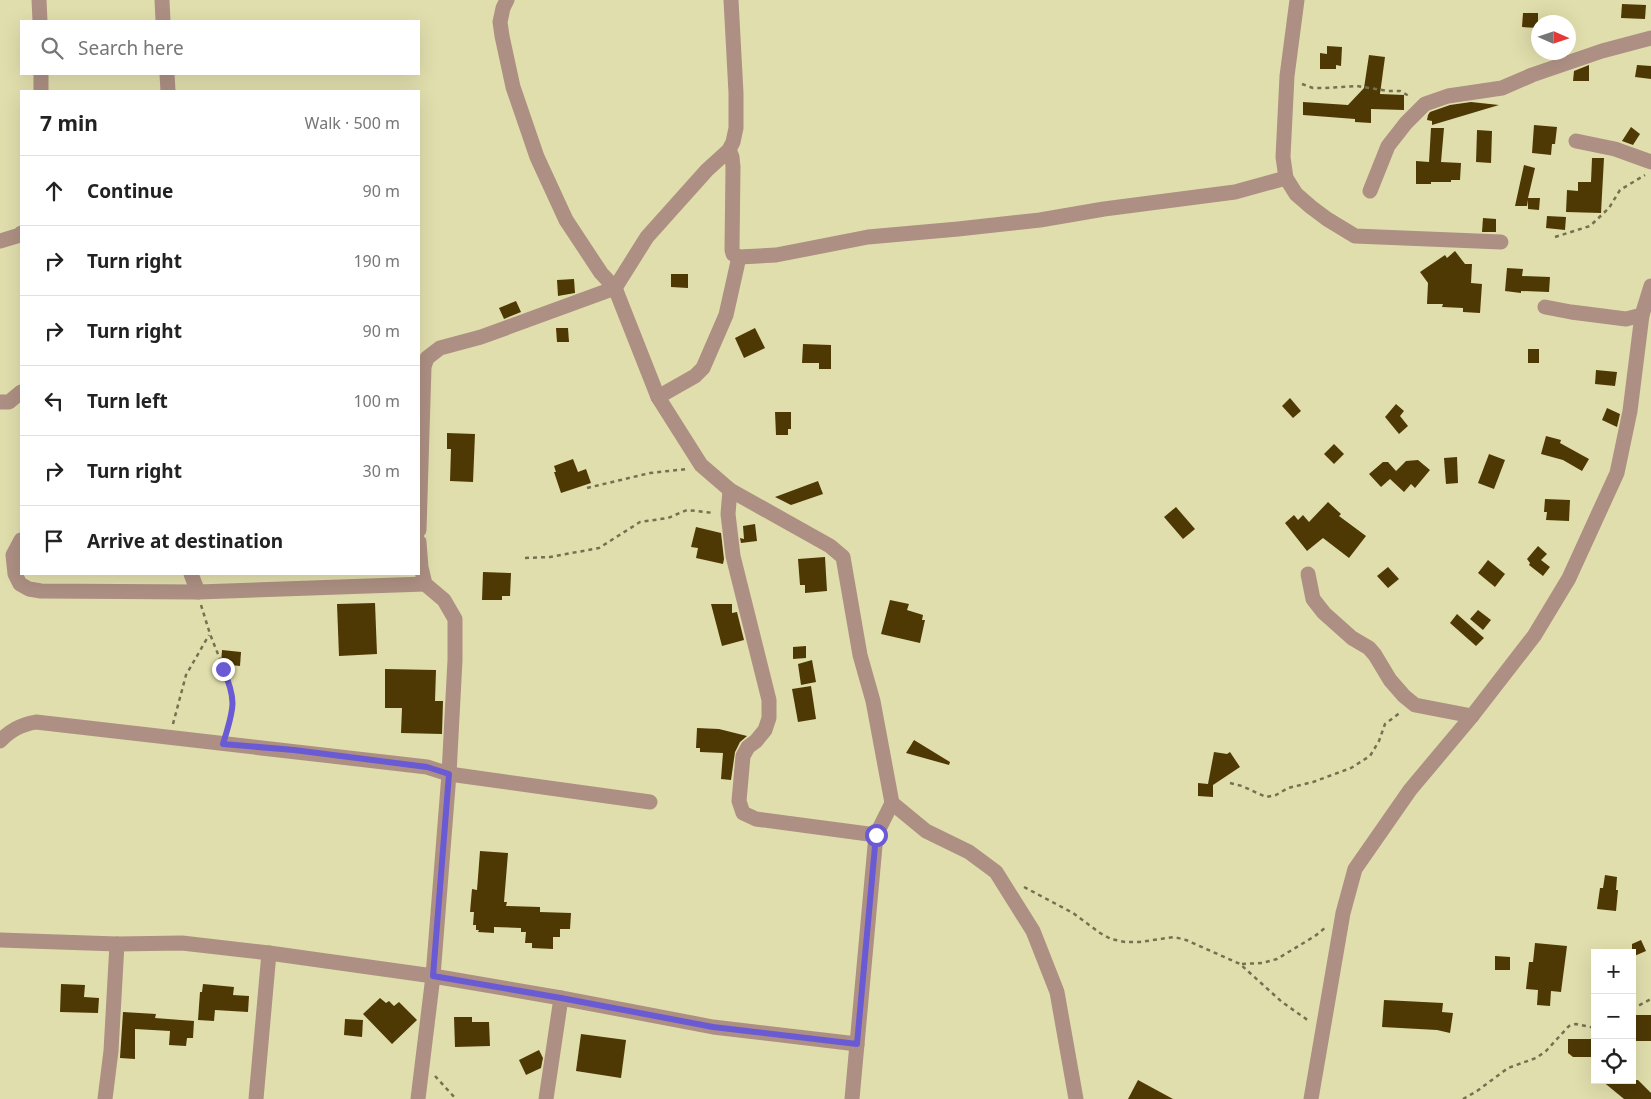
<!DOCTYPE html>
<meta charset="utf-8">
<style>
body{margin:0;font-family:"Noto Sans",sans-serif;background:#f6f6f6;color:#222}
.controls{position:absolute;right:15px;bottom:15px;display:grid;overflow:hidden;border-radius:0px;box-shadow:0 5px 20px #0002}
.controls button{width:45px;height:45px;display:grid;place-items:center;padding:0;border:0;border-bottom:1px solid #e0e0e0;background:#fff;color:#222;font:25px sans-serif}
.compass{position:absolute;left:1531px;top:15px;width:45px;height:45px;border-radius:50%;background:#fff;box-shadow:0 5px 20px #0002;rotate:93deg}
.stop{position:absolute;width:15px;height:15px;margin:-11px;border:4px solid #6a5bd5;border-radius:50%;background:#fff}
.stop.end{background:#6a5bd5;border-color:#fff;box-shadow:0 1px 5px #0008}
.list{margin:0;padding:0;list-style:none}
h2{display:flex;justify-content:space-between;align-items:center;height:65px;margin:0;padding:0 20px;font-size:21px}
h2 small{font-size:16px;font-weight:400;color:#767676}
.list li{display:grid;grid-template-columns:32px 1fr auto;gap:15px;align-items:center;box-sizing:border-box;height:70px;padding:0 20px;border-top:1px solid #e0e0e0}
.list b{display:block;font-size:19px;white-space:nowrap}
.list em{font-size:16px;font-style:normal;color:#767676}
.icon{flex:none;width:28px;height:28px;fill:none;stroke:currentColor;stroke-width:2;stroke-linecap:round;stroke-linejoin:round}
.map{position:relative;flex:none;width:1651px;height:1099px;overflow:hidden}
.search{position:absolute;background:#fff;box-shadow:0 5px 20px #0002;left:20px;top:20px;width:400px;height:55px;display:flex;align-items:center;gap:12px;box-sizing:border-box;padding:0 18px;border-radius:0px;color:#767676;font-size:19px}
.panel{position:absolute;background:#fff;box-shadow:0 5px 20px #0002;left:20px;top:90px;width:400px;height:485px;border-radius:0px}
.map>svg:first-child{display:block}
.building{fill:#4e3905}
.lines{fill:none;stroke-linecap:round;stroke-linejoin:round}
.path{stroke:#747152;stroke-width:2.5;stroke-dasharray:4 4;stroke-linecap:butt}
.minor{stroke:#ad9083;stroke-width:15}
.route{stroke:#6a5bd5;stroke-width:6}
</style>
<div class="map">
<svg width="1651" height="1099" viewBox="0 0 1651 1099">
<rect width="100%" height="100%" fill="#e1dead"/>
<g class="building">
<path d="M1622,4L1646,5L1645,19L1621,18Z"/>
<path d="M1523,13H1538V28L1522,27Z"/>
<path d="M1327,46L1342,47L1341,66L1336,65V69H1320V53L1327,54Z"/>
<path d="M1369,55L1385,57L1380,94L1404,95V110L1371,109V123L1355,122V119L1303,115V102L1348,105L1364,88Z"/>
<path d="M1589,65V81H1573L1574,71Z"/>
<path d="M1637,65L1651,66V79L1635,77Z"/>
<path d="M1471,102L1499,105L1432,125V121L1427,120L1428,115L1430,112L1450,105Z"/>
<path d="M1534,125L1557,127L1555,144H1552L1551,155L1532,153Z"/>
<path d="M1631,127L1640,134L1633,145L1622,141Z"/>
<path d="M1431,128H1444L1441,162L1461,163L1460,180H1451V182H1431V184H1416V161L1429,162Z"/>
<path d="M1477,130L1492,131L1491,163L1476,162Z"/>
<path d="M1592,158H1604L1601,213L1566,212L1567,190L1578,191V182H1591Z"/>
<path d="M1524,165L1535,168L1528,198H1540L1539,210L1528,209V200L1527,206H1515Z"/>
<path d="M1547,216L1566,217L1565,230L1546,228Z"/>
<path d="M1483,218L1496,219V232H1482Z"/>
<path d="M1455,251L1465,264H1472L1471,283L1482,284L1480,313L1463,312V308L1442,307L1443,304H1427L1428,283L1420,272L1445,255L1447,258Z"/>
<path d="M1507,268L1523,269L1522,276L1550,277L1549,292L1521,291V293L1505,291Z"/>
<path d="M671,274H688V288L671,287Z"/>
<path d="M574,279L575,293L558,296L557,280Z"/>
<path d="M516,301L521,312L504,319L499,308Z"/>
<path d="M556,328H568L569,342H557Z"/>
<path d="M755,328L765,348L744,358L735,338Z"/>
<path d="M803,344L831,345V369H819V363H802Z"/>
<rect x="1528" y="349" width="11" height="14"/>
<path d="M1596,370L1617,372L1615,386L1595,384Z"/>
<path d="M1290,398L1301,411L1293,418L1282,406Z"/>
<path d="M1396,404L1404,411L1400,416L1408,426L1399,434L1385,417Z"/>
<path d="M1607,408L1620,414L1617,427L1602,420Z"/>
<path d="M775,412H791V429H788V435H776Z"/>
<path d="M447,433L475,434L473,482L450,481L451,449H447Z"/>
<path d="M1546,436L1561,440L1560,443L1589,459L1582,471L1563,460L1541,454Z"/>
<path d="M1334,444L1344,454L1334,464L1324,454Z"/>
<path d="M1489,454L1505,460L1494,489L1478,483Z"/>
<path d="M1457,457L1458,483L1446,484L1444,458Z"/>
<path d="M573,459L578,472L586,469L591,483L561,493L554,472H556L554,466Z"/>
<path d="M1418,460L1430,470L1415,488L1411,484L1404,492L1390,479L1381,487L1369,474L1383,462H1388L1396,471L1406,461Z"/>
<path d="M818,481L823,494L791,505L775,497Z"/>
<path d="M1545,499L1570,500L1569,521L1546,520L1547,512H1544Z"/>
<path d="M1328,502L1341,514L1339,516L1366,536L1349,558L1323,538L1307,551L1285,523L1294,515L1298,520L1303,515L1309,522Z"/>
<path d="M1176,507L1195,529L1183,539L1164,517Z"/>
<path d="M755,524L757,541L741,543L740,538L744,539L743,526Z"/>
<path d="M696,527L721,533L724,559L723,564L696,558L698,548L691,547Z"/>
<path d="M1538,546L1547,554L1541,560L1550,567L1543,576L1529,565L1530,563L1527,559Z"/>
<path d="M825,557L827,591L805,593V585H800L798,559Z"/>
<path d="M1488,560L1505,574L1495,587L1478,573Z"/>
<path d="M1388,567L1399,579L1388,588L1377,576Z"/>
<path d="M483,572L511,573L510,596H502V600H482Z"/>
<path d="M890,600L909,604L907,610L923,615L922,620H925L920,643L881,634Z"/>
<path d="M375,603L377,654L339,656L337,604Z"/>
<path d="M711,604H732V613L737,612L744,640L722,646Z"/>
<path d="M1478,610L1491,620L1483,630L1470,619Z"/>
<path d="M1457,614L1484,638L1476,646L1450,623Z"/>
<path d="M806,646V658L793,659V647Z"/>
<path d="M222,650L241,652L240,666L221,664Z"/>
<path d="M812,660L816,682L801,685L798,664Z"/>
<path d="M385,669L436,670L435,701H443L442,734L401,733L402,708H385Z"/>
<path d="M811,686L816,719L798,722L792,689Z"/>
<path d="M697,728L719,729L747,736L740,742L735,752L731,780L721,779L723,753L700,752V748H696Z"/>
<path d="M914,740L950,762L949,765L906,753Z"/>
<path d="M1214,752L1227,754L1230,752L1240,767L1213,785V797L1198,796V783L1208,784Z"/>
<path d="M480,851L508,853L504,902H507L506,906L540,907V912L571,913L570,929H560V937H553V949L532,948V943H525L526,932H521V928L494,927V933L478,932L479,930H476V925H473L474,912H470L472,889L477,890Z"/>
<path d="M1605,875L1617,877L1616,890H1618L1616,911L1597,909L1600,888H1603Z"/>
<path d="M1641,940L1646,951L1632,957V944Z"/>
<path d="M1535,943L1567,946L1561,992L1551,991L1550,1006L1537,1005L1538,990L1526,989L1529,962H1533Z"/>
<path d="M1495,956L1510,957V970H1495Z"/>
<path d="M61,984L85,985L84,997L99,998L98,1013L60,1012Z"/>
<path d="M203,984L234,987L233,995L249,996L248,1012L215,1010L214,1021L198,1020L200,992H202Z"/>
<path d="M380,998L386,1003L389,1001L394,1006L399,1002L417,1020L392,1044L363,1014Z"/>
<path d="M1384,1000L1443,1003L1442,1012L1453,1013L1450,1033L1437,1030L1382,1027Z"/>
<path d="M123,1012L156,1014L155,1018L194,1021L193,1038H187L186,1046L169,1045L170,1031L135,1029V1059L120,1058Z"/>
<rect x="1632" y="1015" width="19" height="26"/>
<path d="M454,1017H472V1022H489L490,1046L455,1047Z"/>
<path d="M345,1019L363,1020L362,1037L344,1035Z"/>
<path d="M581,1034L626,1040L621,1078L576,1071Z"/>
<path d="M1568,1039H1595V1057H1573L1568,1053Z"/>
<path d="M539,1050L543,1058L541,1068L526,1075L519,1060Z"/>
<path d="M1138,1080L1173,1099H1128Z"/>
<path d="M1601,1080H1638L1651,1093V1099H1624Z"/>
</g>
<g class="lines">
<g class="path">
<path d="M1302,84L1313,88H1325L1357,86L1388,91H1400L1411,97"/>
<path d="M1555,237L1590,226L1609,208L1620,190L1645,175"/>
<path d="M587,488L650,473L687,469"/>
<path d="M525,558L550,557L599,548L640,522L668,518L687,510L714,513"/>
<path d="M201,605L210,634L231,687L233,710L227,731"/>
<path d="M173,724L186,675L209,635"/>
<path d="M1230,783L1242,786L1266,797L1276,795L1288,788L1313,782L1351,768L1370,756L1379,741L1385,724L1401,712"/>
<path d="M1024,887L1073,913L1100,933L1111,939L1125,942H1140L1174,937L1186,940L1240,964L1282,1002L1309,1021"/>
<path d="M1242,964L1262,963L1277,959L1315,936L1326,927"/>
<path d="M1632,1009L1651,999"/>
<path d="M435,1076L456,1099"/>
<path d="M1463,1099L1477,1091L1508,1068L1536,1058L1546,1051L1569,1026L1576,1024L1595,1028"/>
</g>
<g class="minor">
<path d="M39,0L40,21"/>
<path d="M162,0L163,21"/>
<path d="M507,0L503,8L500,22L502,36L513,87L537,157L566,220L601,273L615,288L658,397L701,465L730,490L830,546L843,557L860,655L873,701L892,803L926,831L969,852L996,872L1033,931L1057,992L1076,1099"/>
<path d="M1297,0L1287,76L1283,157L1286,178L1296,194L1311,207L1327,219L1355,236L1501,242"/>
<path d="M41,74V91"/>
<path d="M167,74L168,91"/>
<path d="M1576,141L1615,149L1651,162"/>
<path d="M729,150L732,157L733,167L732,250L733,254L739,257L776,255L868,237L958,229L1040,220L1104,209L1235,192L1286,178"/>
<path d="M1370,191L1388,146L1406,123L1425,104L1448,96L1502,88L1532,75L1602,51L1651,38"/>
<path d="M0,241L20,235L21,233"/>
<path d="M1545,307L1571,312L1626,319L1642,315"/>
<path d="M658,397L695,376L703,368L726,315L739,257"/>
<path d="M0,402H9L21,392"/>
<path d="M730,490L728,514L733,556L769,700V718L765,730L756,741L748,747L743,756L739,801L743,813L756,819L876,835"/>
<path d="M419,530L424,367L427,358L440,348L481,337L615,288L647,237L707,170L729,150L733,142L736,128V93L731,0"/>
<path d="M21,540L13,555L15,574L20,584L29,589L41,591L198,592L425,584"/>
<path d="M191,574L198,592"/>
<path d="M1308,574L1313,599L1324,613L1352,638L1369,648L1375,655L1390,680L1404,696L1415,705L1472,716"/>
<path d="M0,741C11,730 20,725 36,722L427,767L449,774L650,802"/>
<path d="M0,940L117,944L182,943L269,953L433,976L561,998L713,1027L857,1044"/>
<path d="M105,1099L111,1051L117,944"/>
<path d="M256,1099L269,953"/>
<path d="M418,1099L433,976L449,774L455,660V619L444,600L425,584L421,567L419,542"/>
<path d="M546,1099L561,998"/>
<path d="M852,1099L876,835L892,803"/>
<path d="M1311,1099L1343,913L1355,869L1410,790L1472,716L1534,636L1569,578L1617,473L1630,411L1642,315L1651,286"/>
</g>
</g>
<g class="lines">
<path class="route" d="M223,669C238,702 233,710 223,744L294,750L427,767L449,774L433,976L561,998L713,1027L857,1044L876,835"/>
</g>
</svg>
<div class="controls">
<button>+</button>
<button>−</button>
<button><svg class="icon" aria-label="locate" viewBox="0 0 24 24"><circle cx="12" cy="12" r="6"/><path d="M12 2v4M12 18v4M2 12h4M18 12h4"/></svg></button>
</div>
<svg class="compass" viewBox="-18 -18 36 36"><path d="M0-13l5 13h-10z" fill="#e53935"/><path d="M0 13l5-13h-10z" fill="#767676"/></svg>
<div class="stop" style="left:876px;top:835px"></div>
<div class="stop end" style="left:223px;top:669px"></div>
<div class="search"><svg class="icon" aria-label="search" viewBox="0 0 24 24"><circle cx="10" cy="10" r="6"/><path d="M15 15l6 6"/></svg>Search here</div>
<section class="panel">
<h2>7 min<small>Walk · 500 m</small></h2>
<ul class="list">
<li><svg class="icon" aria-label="ahead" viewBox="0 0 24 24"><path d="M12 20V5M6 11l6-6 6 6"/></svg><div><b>Continue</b></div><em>90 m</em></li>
<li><svg class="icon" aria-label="right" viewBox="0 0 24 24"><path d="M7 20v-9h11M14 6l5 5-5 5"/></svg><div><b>Turn right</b></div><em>190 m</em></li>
<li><svg class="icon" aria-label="right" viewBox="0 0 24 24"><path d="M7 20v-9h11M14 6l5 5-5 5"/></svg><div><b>Turn right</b></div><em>90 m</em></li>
<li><svg class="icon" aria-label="left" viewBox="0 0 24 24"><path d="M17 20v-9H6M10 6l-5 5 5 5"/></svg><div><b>Turn left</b></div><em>100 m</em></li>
<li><svg class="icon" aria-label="right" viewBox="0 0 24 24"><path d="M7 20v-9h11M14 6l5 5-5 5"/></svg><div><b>Turn right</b></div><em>30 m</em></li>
<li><svg class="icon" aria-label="arrive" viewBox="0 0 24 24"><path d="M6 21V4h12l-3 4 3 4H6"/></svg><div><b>Arrive at destination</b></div></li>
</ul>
</section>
</div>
